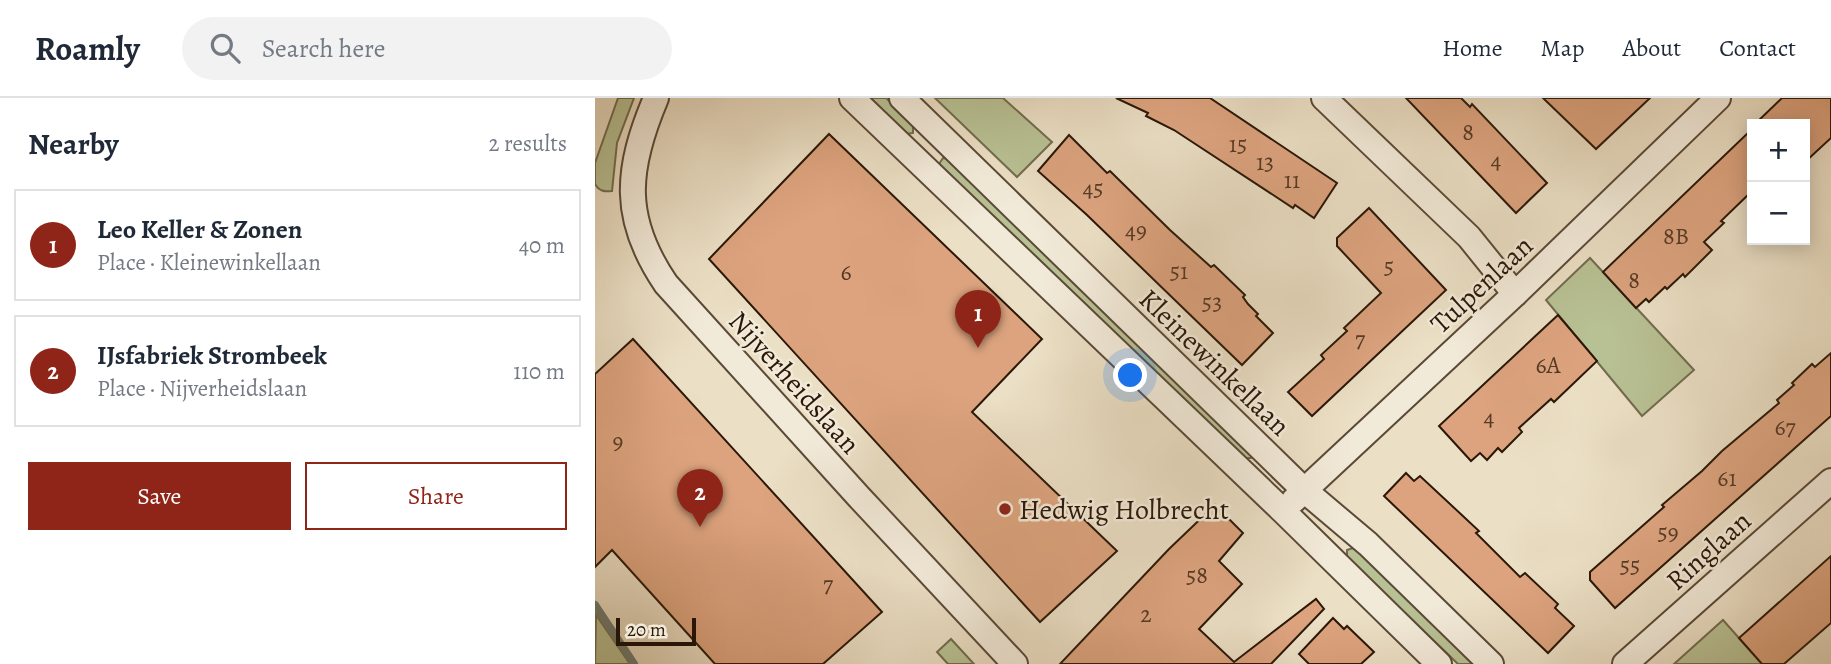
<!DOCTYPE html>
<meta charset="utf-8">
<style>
body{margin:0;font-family:Alegreya,serif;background:#f2f2f3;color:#1f2937}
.controls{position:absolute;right:21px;top:21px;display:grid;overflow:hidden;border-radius:0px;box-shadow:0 4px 18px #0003}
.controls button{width:63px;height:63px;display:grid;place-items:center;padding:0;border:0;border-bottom:2px solid #e0e1e3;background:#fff;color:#1f2937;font:35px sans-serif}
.scale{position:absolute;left:21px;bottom:18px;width:80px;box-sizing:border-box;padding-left:7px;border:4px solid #2a1708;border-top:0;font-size:19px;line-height:24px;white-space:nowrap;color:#2a1708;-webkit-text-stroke:5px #f2ead9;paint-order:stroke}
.you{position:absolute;left:536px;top:278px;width:24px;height:24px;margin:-18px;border:5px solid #fff;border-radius:50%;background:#1a73e8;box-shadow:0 0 0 10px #1a73e833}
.badge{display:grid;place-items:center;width:46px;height:46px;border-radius:50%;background:#8f2418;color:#fff;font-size:23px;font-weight:700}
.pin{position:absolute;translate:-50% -58px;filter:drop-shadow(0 2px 4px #0008)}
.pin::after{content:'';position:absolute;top:37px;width:24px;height:21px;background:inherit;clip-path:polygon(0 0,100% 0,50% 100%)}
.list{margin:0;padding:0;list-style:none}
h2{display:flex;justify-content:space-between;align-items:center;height:91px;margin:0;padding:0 28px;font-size:30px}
h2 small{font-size:23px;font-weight:400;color:#747a83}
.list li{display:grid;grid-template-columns:46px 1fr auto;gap:21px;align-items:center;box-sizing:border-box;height:112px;margin:0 14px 14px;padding:0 14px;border:2px solid #e0e1e3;border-radius:0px}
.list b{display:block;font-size:26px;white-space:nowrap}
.list p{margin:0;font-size:23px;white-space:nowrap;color:#747a83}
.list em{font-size:23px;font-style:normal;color:#747a83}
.actions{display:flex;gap:14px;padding:21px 28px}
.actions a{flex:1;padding:16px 0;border:2px solid #8f2418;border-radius:0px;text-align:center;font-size:24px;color:#8f2418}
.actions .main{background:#8f2418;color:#fff}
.icon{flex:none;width:38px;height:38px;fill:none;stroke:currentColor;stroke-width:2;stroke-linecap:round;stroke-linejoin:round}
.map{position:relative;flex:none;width:1236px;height:566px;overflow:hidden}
header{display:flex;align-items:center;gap:42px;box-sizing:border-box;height:98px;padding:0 35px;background:#fff;border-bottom:2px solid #e0e1e3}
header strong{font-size:33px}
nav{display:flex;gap:38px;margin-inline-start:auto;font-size:24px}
.search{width:490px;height:63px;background:#f2f2f3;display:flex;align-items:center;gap:18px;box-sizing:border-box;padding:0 24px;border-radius:38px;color:#747a83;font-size:26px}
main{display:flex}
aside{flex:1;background:#fff}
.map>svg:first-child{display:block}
.green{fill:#b8c194;stroke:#716c4e;stroke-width:2}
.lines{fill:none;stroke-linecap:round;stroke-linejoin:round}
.stream{stroke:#6c7a71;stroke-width:8}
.building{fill:#dca37e;stroke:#2a1708;stroke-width:2}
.street-casing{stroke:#5a4937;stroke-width:28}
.street{stroke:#f2ead9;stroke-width:24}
.poi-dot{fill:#8f2418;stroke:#f2ead9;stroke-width:2.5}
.labels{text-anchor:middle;stroke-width:5;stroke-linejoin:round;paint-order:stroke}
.number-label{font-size:24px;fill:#563a26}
.street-label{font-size:28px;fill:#2a1708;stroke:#f2ead9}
.poi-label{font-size:28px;fill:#2a1708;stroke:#f2ead9;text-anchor:start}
</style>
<header>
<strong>Roamly</strong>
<div class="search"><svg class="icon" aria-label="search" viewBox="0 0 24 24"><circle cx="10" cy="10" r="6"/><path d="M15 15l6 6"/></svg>Search here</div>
<nav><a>Home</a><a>Map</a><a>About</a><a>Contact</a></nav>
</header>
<main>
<aside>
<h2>Nearby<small>2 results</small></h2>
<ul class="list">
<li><span class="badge">1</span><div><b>Leo Keller &amp; Zonen</b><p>Place · Kleinewinkellaan</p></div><em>40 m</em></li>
<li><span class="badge">2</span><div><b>IJsfabriek Strombeek</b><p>Place · Nijverheidslaan</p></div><em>110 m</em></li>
</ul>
<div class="actions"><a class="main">Save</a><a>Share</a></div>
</aside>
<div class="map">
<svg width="1236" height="566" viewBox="0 0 1236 566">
<rect width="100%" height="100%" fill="#ebdfc5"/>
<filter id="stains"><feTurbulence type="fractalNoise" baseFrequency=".00286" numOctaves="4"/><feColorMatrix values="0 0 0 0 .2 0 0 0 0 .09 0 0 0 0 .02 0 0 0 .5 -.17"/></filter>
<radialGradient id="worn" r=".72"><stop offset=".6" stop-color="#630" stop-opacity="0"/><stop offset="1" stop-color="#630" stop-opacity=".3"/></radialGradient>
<g class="green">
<path d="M23,0H39L22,45L17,93C9,94 4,93 0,86V65Z"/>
<path d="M273,0H291L318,26V35L311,36Z"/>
<path d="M340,0H408L457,44L422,79Z"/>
<path d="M348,60L354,61L658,358L656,360H648L346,69L344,66Z"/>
<path d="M995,160L1099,272L1047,318L951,202Z"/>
<path d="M758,450L761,451L880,566H863L752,460V452Z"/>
<path d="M1,517L35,566H0Z"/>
<path d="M1128,522L1167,566H1079Z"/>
<path d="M356,541L379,566H353L342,554Z"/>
</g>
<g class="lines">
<path class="stream" d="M0,507L39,566"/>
</g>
<g class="building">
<path d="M521,0H615L742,85L719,120L700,107L698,110L579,32L551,18L553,15Z"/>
<path d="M811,0H866L875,9L877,6L952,85L921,115Z"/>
<path d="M948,0H1055L1001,51Z"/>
<path d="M1187,0H1236V40L1210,64V26H1160Z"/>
<path d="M1157,31V93L1126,123L1129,125L1109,144L1117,152L1090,179L1088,176L1072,191L1070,189L1054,204L1051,201L1041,210L1008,174Z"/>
<path d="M234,36L447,241L377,314L522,453L445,524L114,161Z"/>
<path d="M474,37L512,75L515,73L575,132L616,169L619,167L650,197L648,199L653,206L663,216L661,218L678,235L647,267L492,117L443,73Z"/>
<path d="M774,110L851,192L717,318L693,294L729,261L726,257L752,233L749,230L786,195L742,148V140Z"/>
<path d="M963,217L1002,263L959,304L956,301L924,330L927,334L907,354L903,350L892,362L885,355L876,363L844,328Z"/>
<path d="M38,241L287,514L228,566H120L17,452L0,469V276Z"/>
<path d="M1236,255V318L1020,510L995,482V474L1069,409L1067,407L1107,373L1127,353L1184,305L1182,302L1199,287L1197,285L1217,266L1220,269Z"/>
<path d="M811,375L819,383L825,378L884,433L881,435L925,479L930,475L963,506L960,510L979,528L953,555L789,398Z"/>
<path d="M620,407L648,435L624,463L647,486L604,531L639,564L721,501L729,511L676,566H465L574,451Z"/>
<path d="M1236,458V525L1189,566H1167L1144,540Z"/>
<path d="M738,520L749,531L752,528L779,554L766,566H714L704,556Z"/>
</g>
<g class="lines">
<g class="street-casing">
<g id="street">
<path d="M61,0C31,71 26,120 71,186L264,399L420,566"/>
<path d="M257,0L688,413L844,566"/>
<path d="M307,0L709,392L773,446L896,566"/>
<path d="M729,0L874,139L920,196"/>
<path d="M699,402L920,196L1123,0"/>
<path d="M1030,566L1236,383"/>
</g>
</g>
<use href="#street" class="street"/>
</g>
<circle class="poi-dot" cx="410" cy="411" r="7"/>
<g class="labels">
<g class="number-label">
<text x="873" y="42">8</text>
<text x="643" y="54">15</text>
<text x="901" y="70">4</text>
<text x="670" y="72">13</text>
<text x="697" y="90">11</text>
<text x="498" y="98">45</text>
<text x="541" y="140">49</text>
<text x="1081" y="146">8B</text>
<text x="794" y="176">5</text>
<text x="584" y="181">51</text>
<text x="251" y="182">6</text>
<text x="1039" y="190">8</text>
<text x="617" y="212">53</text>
<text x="765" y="249">7</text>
<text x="953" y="275">6A</text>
<text x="894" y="327">4</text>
<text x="1190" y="337">67</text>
<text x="23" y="351">9</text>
<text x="1132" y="388">61</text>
<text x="1073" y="442">59</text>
<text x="1035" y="475">55</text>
<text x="602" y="485">58</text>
<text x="233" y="494">7</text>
<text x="551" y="524">2</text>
</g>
<g class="street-label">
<text transform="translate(886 186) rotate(-43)" y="10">Tulpenlaan</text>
<text transform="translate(620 264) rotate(44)" y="10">Kleinewinkellaan</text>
<text transform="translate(200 284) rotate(48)" y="10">Nijverheidslaan</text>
<text transform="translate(1113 452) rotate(-42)" y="10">Ringlaan</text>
</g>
<g class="poi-label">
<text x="424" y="421">Hedwig Holbrecht</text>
</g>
</g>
<rect width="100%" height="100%" filter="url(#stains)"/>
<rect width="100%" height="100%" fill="url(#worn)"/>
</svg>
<div class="controls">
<button>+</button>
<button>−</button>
</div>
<div class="scale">20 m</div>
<div class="you"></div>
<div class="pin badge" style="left:383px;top:250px">1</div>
<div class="pin badge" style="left:105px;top:429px">2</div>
</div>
</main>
